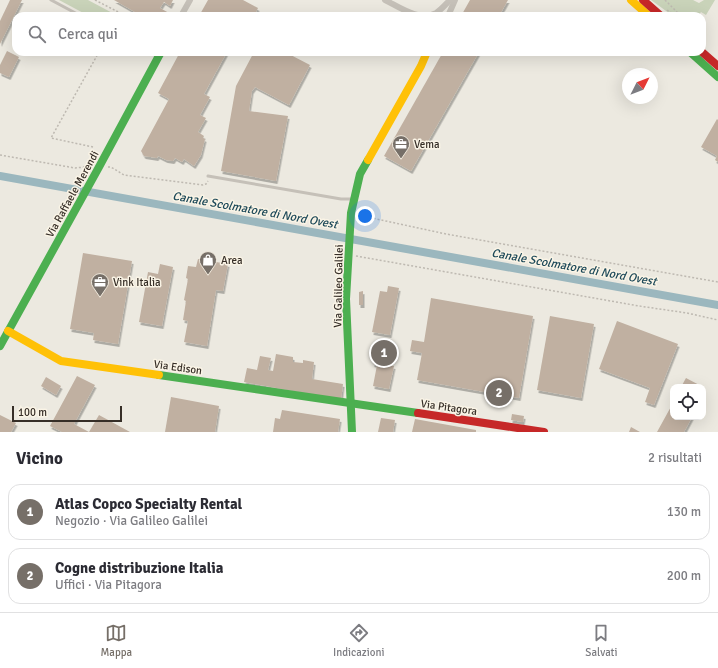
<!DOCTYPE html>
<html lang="it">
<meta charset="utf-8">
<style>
body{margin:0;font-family:Signika,sans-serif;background:#f7f7f7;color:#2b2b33}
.controls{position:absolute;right:12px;bottom:12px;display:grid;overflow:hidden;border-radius:8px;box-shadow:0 4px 16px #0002}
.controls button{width:36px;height:36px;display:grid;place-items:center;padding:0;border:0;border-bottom:1px solid #e1e1e2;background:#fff;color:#2b2b33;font:20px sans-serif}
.compass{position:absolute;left:622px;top:68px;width:36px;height:36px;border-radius:50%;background:#fff;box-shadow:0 4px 16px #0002;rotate:48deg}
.scale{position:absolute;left:12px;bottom:10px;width:110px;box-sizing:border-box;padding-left:4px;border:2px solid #362e27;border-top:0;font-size:11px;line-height:14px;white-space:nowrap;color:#362e27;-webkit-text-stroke:3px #faf4e6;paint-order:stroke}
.you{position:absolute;left:365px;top:216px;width:14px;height:14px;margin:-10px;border:3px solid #fff;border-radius:50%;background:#1a73e8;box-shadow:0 0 0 6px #1a73e833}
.badge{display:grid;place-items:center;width:26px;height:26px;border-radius:50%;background:#766f68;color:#fff;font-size:13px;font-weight:700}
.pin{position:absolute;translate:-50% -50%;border:2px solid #fff;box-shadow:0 1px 4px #0006}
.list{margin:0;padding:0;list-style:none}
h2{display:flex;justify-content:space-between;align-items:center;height:52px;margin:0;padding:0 16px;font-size:17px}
h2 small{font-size:13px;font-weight:400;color:#7c7c81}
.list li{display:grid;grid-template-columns:26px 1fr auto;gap:12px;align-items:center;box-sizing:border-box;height:56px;margin:0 8px 8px;padding:0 8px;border:1px solid #e1e1e2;border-radius:12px}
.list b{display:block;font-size:15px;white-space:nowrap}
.list p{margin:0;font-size:13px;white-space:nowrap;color:#7c7c81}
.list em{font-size:13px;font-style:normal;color:#7c7c81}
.icon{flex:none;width:22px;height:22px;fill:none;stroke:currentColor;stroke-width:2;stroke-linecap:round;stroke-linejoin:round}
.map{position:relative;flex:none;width:718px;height:432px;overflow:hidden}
.search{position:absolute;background:#fff;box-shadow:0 4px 16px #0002;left:12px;right:12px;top:12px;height:44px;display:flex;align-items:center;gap:10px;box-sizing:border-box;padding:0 14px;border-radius:12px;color:#7c7c81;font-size:15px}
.sheet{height:180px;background:#fff}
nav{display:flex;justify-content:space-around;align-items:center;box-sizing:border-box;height:56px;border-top:1px solid #e1e1e2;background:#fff;font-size:11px;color:#7c7c81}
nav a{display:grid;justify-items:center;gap:2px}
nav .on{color:#766f68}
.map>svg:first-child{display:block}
.green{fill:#c9d3b9}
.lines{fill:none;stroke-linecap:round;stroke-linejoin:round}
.canal{stroke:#9bb7be;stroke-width:8}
.building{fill:#c0b0a1;filter:url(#shadow)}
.path{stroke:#beb9b1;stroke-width:1.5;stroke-dasharray:2 2;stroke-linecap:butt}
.lane{stroke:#c5c0b8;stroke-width:3}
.street{stroke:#c5c0b8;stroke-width:6}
.fast{stroke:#4caf50;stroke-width:8}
.slow{stroke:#ffc107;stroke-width:8}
.jam{stroke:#c62828;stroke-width:8}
.labels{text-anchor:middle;stroke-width:3;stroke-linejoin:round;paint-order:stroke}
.poi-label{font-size:11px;fill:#362e27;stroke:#faf4e6;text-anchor:start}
.street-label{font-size:11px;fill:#362e27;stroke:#faf4e6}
.water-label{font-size:12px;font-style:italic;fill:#1c4858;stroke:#faf4e6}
</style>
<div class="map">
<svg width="718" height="432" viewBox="0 0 718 432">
<defs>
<filter id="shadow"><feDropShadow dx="1.5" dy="3" stdDeviation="0" flood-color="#0004"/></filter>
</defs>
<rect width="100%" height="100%" fill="#ece9e0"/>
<g class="green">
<path d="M59,0H88L118,16H89Z"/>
<path d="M651,0H693L699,3L704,0H715L706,15L701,12L698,16H673Z"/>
</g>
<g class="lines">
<path class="canal" d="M0,176L718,305"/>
</g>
<g class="building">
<path d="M10,0H22L0,44V21Z"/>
<path d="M114,0H173L170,6L164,2L160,8L169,13L167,16H142Z"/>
<path d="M208,0H243L258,8L254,16H199Z"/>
<path d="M470,0H508L499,16H461Z"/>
<path d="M7,51L19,57L9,77L0,73V65Z"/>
<path d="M180,52H227L204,94L210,97L200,115L206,118L198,132L204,136L203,138L205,139L201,155L194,166L184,159L182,162L175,158L173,161L166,160L158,156L157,158L144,156L141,151L169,99L158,93Z"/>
<path d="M254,52H285L310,65L289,105L255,87L252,91L249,111L288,116L276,181L221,171L236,86Z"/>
<path d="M443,52H479L411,171L384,156Z"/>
<path d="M717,119L718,120V162L715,160L717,156L701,147Z"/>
<path d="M83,253L132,261L118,344L93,340L94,333L70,329Z"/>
<path d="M198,259L228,264L223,291L216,290L207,346L184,342L188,321L183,320L186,301L184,300L188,279L186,278L188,266L196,267Z"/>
<path d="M160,264L173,267L162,326L139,322L148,272L158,274Z"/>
<path d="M388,286L399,288L390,335L372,332L380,291L387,292Z"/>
<path d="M363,291V305H359V292Z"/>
<path d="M431,298L533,316L519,398L417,380L422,353L410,351L412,340L424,342Z"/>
<path d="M550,316L594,324L581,398L537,390Z"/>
<path d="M617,321L678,344L654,405L645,402L650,388L599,369Z"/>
<path d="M377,341L393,344L389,365L394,366L389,389L373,386L377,365L373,364Z"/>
<path d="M276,354L293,357V362L303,363V360L314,362L312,379L343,384L341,400L244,382L247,368L257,370L260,356L271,358L268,370L273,371Z"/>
<path d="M77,376L95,385L74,424L89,432H62L50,426Z"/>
<path d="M46,377L61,386L56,395L41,386Z"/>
<path d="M686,378L703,387H681Z"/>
<path d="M171,397L219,406L215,432H165Z"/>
<path d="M673,403V417H692L684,432H657Z"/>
<path d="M282,410L340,419L338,432H273L275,418L280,419Z"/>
<path d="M512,414L524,416L523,422L511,420Z"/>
<path d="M0,415L16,423L11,432H0Z"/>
<path d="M99,415L130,432H89Z"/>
<path d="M381,418L395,420L393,432H378Z"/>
<path d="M415,419L476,430V432H412Z"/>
<path d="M631,427L640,432H629Z"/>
</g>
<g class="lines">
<g class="path">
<path d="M95,0L126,16"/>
<path d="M665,0L677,12L678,16"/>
<path d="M667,10L676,16"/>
<path d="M93,147L51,138L99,52"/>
<path d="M0,155L75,168L85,167L90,168"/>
<path d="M108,167H111L124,175L203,185L206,184L208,181"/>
<path d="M358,215L446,234L718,282"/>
<path d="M356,256L639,306L687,313L718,320"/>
</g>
<g class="lane">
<path d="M51,0L81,16"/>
<path d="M149,52L158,57"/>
<path d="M208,176L341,199H353"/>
</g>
<g class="street">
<path d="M385,0C399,7 420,22 436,13C441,10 446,4 450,0"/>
<path d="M181,16L190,0"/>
<path d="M448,16L455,0"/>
</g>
<g class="fast">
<path d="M690,52L718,77"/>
<path d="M0,346L99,167L161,52"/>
<path d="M159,375L418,413"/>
<path d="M352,432L346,299L351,213L360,174L368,160"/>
</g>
<g class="slow">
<path d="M631,0L649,16"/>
<path d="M368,160L421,66L427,52"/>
<path d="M8,331L61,361L159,375"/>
</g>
<g class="jam">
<path d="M643,0L661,16"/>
<path d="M702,52L718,66"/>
<path d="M418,413L544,432"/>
</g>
</g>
<defs>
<g id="office-pin" transform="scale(0.9)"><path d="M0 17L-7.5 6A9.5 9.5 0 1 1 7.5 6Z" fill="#766f68" stroke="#faf4e6"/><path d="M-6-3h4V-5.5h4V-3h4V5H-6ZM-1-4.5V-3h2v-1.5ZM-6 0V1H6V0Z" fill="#fff"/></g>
<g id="shop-pin" transform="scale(0.9)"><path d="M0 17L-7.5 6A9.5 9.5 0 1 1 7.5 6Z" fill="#766f68" stroke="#faf4e6"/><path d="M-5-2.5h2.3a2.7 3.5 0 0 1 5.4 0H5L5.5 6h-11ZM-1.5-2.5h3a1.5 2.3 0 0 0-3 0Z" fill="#fff"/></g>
</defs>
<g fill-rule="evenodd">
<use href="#office-pin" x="401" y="144"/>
<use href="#shop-pin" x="208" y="260"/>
<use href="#office-pin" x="100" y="282"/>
</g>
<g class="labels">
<g class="poi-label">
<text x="414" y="148">Vema</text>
<text x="221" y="264">Area</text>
<text x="113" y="286">Vink Italia</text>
</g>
<g class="street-label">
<text transform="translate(72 194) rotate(-61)" y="4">Via Raffaele Merendi</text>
<text transform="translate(338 286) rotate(-89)" y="4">Via Galileo Galilei</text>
<text transform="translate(178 367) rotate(8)" y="4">Via Edison</text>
<text transform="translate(449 407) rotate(8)" y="4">Via Pitagora</text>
</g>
<g class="water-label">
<text transform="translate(255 210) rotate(10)" y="4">Canale Scolmatore di Nord Ovest</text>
<text transform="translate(574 267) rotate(10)" y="4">Canale Scolmatore di Nord Ovest</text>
</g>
</g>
</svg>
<div class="controls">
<button><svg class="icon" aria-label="locate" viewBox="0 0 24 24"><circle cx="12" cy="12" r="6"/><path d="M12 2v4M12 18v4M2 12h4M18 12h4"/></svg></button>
</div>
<svg class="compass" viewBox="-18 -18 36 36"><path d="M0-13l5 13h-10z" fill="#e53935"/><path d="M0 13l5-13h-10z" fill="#7c7c81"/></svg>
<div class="scale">100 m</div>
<div class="you"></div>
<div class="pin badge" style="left:384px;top:353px">1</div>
<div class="pin badge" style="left:499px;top:393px">2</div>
<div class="search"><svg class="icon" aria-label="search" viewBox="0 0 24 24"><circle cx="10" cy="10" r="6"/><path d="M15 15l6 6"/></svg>Cerca qui</div>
</div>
<section class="sheet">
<h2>Vicino<small>2 risultati</small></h2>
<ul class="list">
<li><span class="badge">1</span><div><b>Atlas Copco Specialty Rental</b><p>Negozio · Via Galileo Galilei</p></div><em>130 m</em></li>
<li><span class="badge">2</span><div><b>Cogne distribuzione Italia</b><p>Uffici · Via Pitagora</p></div><em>200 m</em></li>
</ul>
</section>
<nav>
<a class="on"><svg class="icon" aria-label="map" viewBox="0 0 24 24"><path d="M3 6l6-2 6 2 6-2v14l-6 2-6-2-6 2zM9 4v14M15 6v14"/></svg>Mappa</a>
<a><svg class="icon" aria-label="directions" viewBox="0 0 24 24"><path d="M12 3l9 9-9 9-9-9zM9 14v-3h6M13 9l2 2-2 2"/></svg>Indicazioni</a>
<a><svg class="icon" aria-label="saved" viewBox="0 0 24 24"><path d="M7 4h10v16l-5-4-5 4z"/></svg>Salvati</a>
</nav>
